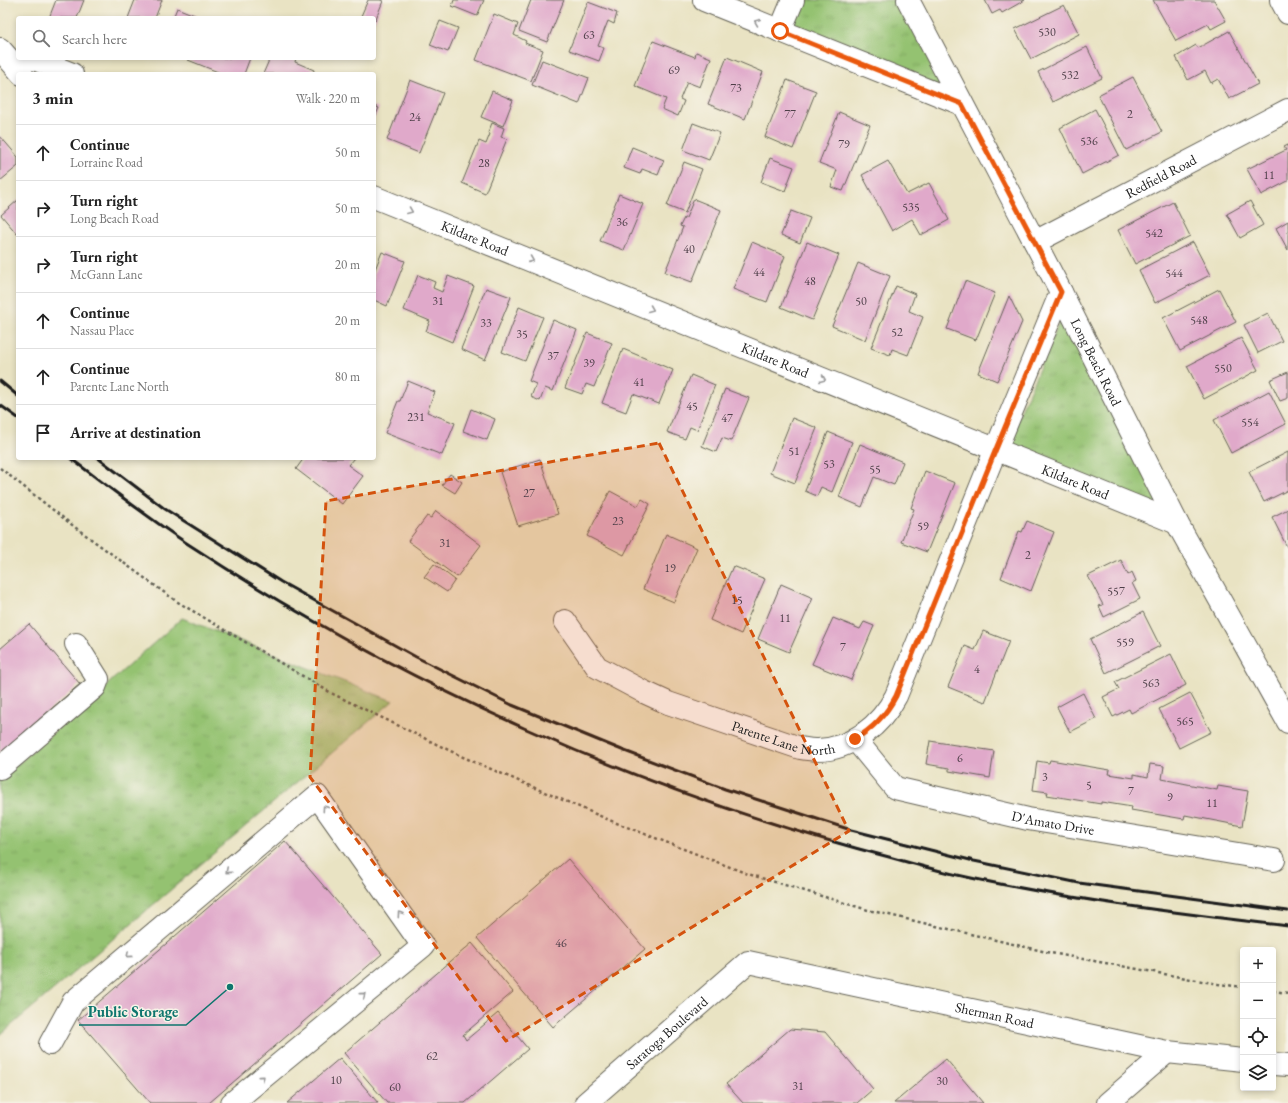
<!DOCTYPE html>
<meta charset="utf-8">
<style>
body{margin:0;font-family:"EB Garamond",serif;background:#f6f6f6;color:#222}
.controls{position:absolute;right:12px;bottom:12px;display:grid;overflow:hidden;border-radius:4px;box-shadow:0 2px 6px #0003}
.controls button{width:36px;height:36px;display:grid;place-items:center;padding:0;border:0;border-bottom:1px solid #e0e0e0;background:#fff;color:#222;font:20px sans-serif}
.stop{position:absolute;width:12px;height:12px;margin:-9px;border:3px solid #ea580c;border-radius:50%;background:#fff}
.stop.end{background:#ea580c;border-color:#fff;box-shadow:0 1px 4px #0008}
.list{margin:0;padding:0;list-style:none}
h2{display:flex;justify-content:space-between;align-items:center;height:52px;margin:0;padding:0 16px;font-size:17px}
h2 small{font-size:13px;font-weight:400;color:#767676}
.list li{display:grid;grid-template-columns:26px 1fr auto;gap:12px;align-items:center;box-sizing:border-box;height:56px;padding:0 16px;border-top:1px solid #e0e0e0}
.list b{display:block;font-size:15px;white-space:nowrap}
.list p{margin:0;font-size:13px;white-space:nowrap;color:#767676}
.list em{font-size:13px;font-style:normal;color:#767676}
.icon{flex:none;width:22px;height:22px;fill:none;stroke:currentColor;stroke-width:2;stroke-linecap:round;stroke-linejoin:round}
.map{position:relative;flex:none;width:1288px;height:1103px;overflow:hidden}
.search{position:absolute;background:#fff;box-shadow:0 2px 6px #0003;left:16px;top:16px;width:360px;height:44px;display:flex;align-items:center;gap:10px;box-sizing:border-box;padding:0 14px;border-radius:4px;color:#767676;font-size:15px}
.panel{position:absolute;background:#fff;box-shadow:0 2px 6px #0003;left:16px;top:72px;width:360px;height:388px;border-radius:4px}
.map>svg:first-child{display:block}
.grass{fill:url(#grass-tufts);stroke:#586f46}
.building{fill:#e0a9ca}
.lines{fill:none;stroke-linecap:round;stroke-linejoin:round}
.minor-casing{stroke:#646256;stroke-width:24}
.major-casing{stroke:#646256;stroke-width:24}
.path{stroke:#646256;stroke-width:2.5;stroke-dasharray:3 3;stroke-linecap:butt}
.minor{stroke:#fff;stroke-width:22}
.major{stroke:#fff;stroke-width:22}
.rail{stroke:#1c1c1c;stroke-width:3}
.oneway{stroke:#999}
.route{stroke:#ea580c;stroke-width:5}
.marked{fill:#d4530e;fill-opacity:0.2;stroke:#d4530e;stroke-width:3;stroke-dasharray:8 5;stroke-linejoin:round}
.labels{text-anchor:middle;stroke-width:3;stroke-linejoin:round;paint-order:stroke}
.number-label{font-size:12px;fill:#4d3f48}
.street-label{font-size:14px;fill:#1c1c1c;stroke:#f7f3e8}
.leader{fill:none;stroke:#0f766e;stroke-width:1.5}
.callout-dot{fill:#0f766e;stroke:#f7f3e8;stroke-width:1.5}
.callout-label{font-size:15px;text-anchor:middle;font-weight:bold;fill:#0f766e;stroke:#f7f3e8;stroke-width:3;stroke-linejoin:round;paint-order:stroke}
</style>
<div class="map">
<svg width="1288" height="1103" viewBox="0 0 1288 1103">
<defs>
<pattern id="grass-tufts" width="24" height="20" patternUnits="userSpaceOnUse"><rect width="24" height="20" fill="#94c271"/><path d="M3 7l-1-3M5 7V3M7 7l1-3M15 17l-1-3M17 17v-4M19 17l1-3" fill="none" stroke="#7fa661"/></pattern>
</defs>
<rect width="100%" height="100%" fill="#f7f3e8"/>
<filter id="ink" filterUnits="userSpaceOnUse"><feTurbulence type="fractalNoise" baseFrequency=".025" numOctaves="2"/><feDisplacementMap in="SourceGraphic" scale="8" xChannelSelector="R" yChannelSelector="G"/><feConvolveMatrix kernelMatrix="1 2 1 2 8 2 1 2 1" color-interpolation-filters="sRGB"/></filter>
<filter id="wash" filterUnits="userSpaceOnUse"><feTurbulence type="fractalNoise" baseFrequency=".012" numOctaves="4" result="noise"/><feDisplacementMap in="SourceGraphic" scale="16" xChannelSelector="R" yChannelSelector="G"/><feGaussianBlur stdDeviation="0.9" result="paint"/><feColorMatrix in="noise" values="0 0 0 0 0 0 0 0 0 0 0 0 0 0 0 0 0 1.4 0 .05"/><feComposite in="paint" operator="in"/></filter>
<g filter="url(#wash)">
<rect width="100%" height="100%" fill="#e9e3c3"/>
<g class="grass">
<path d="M801,0H899L947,90L790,25Z"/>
<path d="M1064,311L1165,509L1006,446Z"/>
<path d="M182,618L393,701L0,1035V780Z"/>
</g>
<g id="blocks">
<g class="building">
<path d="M56,0H84L77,18H49Z"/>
<path d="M135,0H162L155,18H128Z"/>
<path d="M368,0H380L383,1L375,21L374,18H367L361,16Z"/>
<path d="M454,0H484L477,16L452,6Z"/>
<path d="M531,0H564L547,42L519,31Z"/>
<path d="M985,0H1025L1002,13L1000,10L992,14Z"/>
<path d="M1153,0H1214L1226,21L1211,29L1208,24L1176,41Z"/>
<path d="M588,2L617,13L614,24L608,21L598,46L604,48L599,61L569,50Z"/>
<path d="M1064,5L1079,34L1031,59L1015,29Z"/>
<path d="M177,8L197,16L196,18H173Z"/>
<path d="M494,14L518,24L514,35L526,41L525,43L543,50L531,81L476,60Z"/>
<path d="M440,21L458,28L448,52L430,45Z"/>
<path d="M1229,31L1258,84L1229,99L1218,79L1211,83L1205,71L1188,80L1176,57L1196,45L1198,48Z"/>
<path d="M653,41L695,57L696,52L711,58L700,87L687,82L680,99L684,101L678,116L662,109L666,99L635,86Z"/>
<path d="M1087,47L1102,78L1053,102L1038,72Z"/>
<path d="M727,57L763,72L745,119L708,104Z"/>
<path d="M189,58H250L244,74H223L188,60Z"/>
<path d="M270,58H296L295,62L314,70L313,74H263Z"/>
<path d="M542,60L589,78L579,104L532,85Z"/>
<path d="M1133,77L1162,132L1126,150L1098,95Z"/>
<path d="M410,80L443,93L419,153L387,140Z"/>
<path d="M787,80L816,91L793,149L765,137Z"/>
<path d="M492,91L513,100L503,126L481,117Z"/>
<path d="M374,106L379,108L374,119Z"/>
<path d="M1095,109L1119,155L1082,174L1060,128Z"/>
<path d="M839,112L870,125L843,191L831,187L837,170L819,163Z"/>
<path d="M492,123L504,128L501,137L507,139L485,193L462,183L479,141L486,144L490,134L488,133Z"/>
<path d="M693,123L720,133L709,160L683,150Z"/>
<path d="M0,136L18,157V166L0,181Z"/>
<path d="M1288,145V181L1261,195L1247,169L1286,150L1284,147Z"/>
<path d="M632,147L664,160L658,175L642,169L640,174L624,168Z"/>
<path d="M770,158L794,167L785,191L761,182Z"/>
<path d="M888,161L907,194L929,183L949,220L921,235L912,219L892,231L862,175Z"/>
<path d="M684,162L702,169L685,213L667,206Z"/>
<path d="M619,194L643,204L624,250L600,241Z"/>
<path d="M694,199L721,210L692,282L665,272L683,227L680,226L684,218H686Z"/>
<path d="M18,200V235L1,215Z"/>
<path d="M1250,201L1263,225L1240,238L1227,214Z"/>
<path d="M1173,202L1190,236L1135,264L1118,230Z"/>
<path d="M791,211L810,218L800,243L781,235Z"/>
<path d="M1288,221V250L1276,228Z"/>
<path d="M752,242L785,256L767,302L733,289Z"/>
<path d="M807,242L839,255L812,320L781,307Z"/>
<path d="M1193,242L1210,275L1155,303L1139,270Z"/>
<path d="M382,252L405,261L387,306L374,300V272Z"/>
<path d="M858,263L890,276L865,340L832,326Z"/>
<path d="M418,275L435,282L433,288L442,292L448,276L474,286L452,342L426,331L430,321L404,310Z"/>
<path d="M965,281L995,293L976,340L947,329Z"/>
<path d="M896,286L915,294L909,311L923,317L908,355L892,349L890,355L871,348Z"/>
<path d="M486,288L511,297L485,360L461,349Z"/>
<path d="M1219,289L1236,322L1180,351L1163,318Z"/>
<path d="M1009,296L1022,322L997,381L978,373Z"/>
<path d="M519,307L543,317L525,361L502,352Z"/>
<path d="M1268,313L1282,341L1258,353L1244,325Z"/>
<path d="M553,320L577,330L553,391L545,388L540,401L531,397L536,384L529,381Z"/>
<path d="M587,333L612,343L594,387L586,384L582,394L565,388Z"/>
<path d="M1241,338L1258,370L1204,399L1187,366Z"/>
<path d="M623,349L673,370L659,404L633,394L626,412L602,403Z"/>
<path d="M1288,372V398L1280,401L1270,380Z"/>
<path d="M691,375L715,385L697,430L690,427L685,439L667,432Z"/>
<path d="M408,381L435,392L427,412L455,423L442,455L385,433L398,401H400Z"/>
<path d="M725,389L749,398L731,441L722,438L716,452L702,446Z"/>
<path d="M1269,391L1286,424L1231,453L1214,420Z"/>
<path d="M471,409L495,419L487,440L463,431Z"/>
<path d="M792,418L817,428L795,483L770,473Z"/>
<path d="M828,432L852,442L832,492L821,487L817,496L805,491Z"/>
<path d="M860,444L903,462L894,485L874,477L862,507L839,497Z"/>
<path d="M1288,452V490L1264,502L1249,472Z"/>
<path d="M304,458H354L348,465L363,476L342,504L296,469Z"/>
<path d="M540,459L558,514L518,526L500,472Z"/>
<path d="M925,471L955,483L927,552L901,542L914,509L911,508Z"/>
<path d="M450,474L462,482L455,493L442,485Z"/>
<path d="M610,491L638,506L642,499L650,504L624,555L587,536Z"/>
<path d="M1288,509V546L1287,547L1272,517Z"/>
<path d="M436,511L481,545L457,577L408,541L427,516L431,518Z"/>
<path d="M1027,521L1054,532L1031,591L1001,578L1019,531L1022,532Z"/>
<path d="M666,534L697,548L674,602L643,589Z"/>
<path d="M1121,560L1128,575L1132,572L1136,581L1132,583L1140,599L1104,617L1099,606L1103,605L1088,576Z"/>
<path d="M434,564L455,580L447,592L424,577Z"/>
<path d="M733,566L765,579L741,634L710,620Z"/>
<path d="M781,584L813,598L789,652L758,639Z"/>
<path d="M1143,612L1160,646L1106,673L1090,639Z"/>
<path d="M833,618L860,629L864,622L874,626L851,680L812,664Z"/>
<path d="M29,624L80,684L0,753V649Z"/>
<path d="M983,631L1009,641L985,702L948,687L965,646L975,650Z"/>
<path d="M1171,654L1186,685L1131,713L1129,709L1113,717L1103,697L1119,689L1115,682Z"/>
<path d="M1083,693L1096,719L1070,732L1057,707Z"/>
<path d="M1190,693L1211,732L1179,748L1159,709Z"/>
<path d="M930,741L994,751L990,778L949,771V768L926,764Z"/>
<path d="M1050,760L1110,770L1109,774L1134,778V774L1148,777L1150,764L1164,766L1162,779L1217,790L1218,786L1248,791L1242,826L1185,815L1184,819L1131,810L1132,807L1101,802V804L1047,795L1048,792L1033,790L1037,761L1049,763Z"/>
<path d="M285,841L382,954L209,1103H150L78,1020Z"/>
<path d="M568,859L645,949L553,1027L477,938Z"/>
<path d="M472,943L513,992L463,1035L466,1040L498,1013L528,1049L465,1103H387L344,1053Z"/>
<path d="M790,1029L825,1032L873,1089L857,1103H743L726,1084Z"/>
<path d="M340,1058L378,1103H287Z"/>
<path d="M946,1059L983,1103H894Z"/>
</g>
</g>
</g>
<g filter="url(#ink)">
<use href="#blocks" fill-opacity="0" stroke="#646256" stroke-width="1"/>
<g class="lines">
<g class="minor-casing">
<g id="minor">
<path d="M704,0L962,104"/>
<path d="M1281,0L1288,13"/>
<path d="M780,31L793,0"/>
<path d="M0,49L22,74"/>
<path d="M32,58L72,74"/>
<path id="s1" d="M374,197L1177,523"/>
<path id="s2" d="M1035,242L1288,110"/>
<path id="s3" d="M565,621L597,667L644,692L668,703L800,748C806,749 812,750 818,750C852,749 881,725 896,696L996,449L1061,292"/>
<path id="s4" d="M855,739L895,788L1028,819L1274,860"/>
<path d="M0,768L95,687L98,679L76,644"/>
<path d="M50,1044L73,1002L317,796L423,946L232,1103"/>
<path d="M1273,1064L1288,1065"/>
<path id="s5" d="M586,1103L748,962L1167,1052L1243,1060"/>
<path d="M1108,1103L1167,1052"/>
</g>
</g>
<g class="major-casing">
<g id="major">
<path id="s6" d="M908,0L1061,292L1177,523L1288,722"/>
</g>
</g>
<g class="path">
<path d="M0,468L76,528L176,601L333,694L463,757L614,822L748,874L868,910L1051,953L1218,984L1243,987"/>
<path d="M1273,991L1288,993"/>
</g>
<use href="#minor" class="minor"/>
<use href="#major" class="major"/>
<g class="rail">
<path d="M0,381L18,396"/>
<path d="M0,405L18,418"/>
<path d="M70,458C109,487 148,518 188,544C402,684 642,793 889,857C910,863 932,869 953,874C1063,899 1176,913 1288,926"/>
<path d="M98,458L165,509L281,582L416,657L512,705L622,750L725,789L851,830L974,861L1079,883L1288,911"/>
</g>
</g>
<defs><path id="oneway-chevron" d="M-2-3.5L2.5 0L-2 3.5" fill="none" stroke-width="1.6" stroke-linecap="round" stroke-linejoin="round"/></defs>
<g class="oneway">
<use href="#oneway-chevron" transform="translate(757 22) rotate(-158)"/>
<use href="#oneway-chevron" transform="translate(410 211) rotate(22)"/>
<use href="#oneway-chevron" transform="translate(531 260) rotate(22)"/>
<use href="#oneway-chevron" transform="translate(651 309) rotate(22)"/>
<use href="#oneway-chevron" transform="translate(823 379) rotate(22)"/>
<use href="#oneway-chevron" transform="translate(325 808) rotate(-125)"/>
<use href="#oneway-chevron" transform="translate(228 871) rotate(140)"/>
<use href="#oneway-chevron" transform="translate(400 914) rotate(-125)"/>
<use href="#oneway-chevron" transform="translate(129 955) rotate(140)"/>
<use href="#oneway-chevron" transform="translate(363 995) rotate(-40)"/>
<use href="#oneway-chevron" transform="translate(262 1078) rotate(-40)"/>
</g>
</g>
<g class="lines" filter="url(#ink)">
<path class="route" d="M780,31L962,104L1061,292L996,449L896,696C886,715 874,728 855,739"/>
</g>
<path class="marked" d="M659,443L849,831L506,1041L310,777L326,501Z"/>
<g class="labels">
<g class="number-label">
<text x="1047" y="36">530</text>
<text x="589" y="39">63</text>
<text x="674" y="74">69</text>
<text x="1070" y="79">532</text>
<text x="736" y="92">73</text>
<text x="790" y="118">77</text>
<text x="1130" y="118">2</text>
<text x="415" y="121">24</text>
<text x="1089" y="145">536</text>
<text x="844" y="148">79</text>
<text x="484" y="167">28</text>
<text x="1269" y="179">11</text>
<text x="911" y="211">535</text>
<text x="622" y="226">36</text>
<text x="1154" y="237">542</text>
<text x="689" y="253">40</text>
<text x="759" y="276">44</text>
<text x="1174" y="277">544</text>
<text x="810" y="285">48</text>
<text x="438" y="305">31</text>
<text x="861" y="305">50</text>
<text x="1199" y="324">548</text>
<text x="486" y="327">33</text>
<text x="897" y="336">52</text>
<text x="522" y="338">35</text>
<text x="553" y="360">37</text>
<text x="589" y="367">39</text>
<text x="1223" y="372">550</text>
<text x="639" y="386">41</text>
<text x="692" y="410">45</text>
<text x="416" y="421">231</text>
<text x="727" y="422">47</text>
<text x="1250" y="426">554</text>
<text x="794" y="455">51</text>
<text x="829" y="468">53</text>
<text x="875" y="473">55</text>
<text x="529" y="497">27</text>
<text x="618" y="525">23</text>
<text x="923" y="530">59</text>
<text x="445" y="547">31</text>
<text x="1028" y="559">2</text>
<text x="670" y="572">19</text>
<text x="1116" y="595">557</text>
<text x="737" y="604">15</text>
<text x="785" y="622">11</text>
<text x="1125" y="646">559</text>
<text x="843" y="651">7</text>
<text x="977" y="673">4</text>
<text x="1151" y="687">563</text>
<text x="1185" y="725">565</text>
<text x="960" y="762">6</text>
<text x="1045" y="781">3</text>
<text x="1089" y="789">5</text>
<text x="1131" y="795">7</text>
<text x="1170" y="801">9</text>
<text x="1212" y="807">11</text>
<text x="561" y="947">46</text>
<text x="432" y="1060">62</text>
<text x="336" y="1084">10</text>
<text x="942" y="1085">30</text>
<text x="798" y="1090">31</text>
<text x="395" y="1091">60</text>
</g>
<g class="street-label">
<text dy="5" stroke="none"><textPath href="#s2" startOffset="142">Redfield Road</textPath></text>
<text dy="5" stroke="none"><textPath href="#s1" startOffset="109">Kildare Road</textPath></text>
<text dy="5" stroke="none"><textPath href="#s1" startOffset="433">Kildare Road</textPath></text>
<text dy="5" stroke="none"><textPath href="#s6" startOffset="408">Long Beach Road</textPath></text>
<text dy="5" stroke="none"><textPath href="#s1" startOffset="757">Kildare Road</textPath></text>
<text dy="5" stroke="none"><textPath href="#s3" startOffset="257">Parente Lane North</textPath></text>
<text dy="5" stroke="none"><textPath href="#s4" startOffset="225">D'Amato Drive</textPath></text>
<text dy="5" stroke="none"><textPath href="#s5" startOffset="467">Sherman Road</textPath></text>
<text dy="5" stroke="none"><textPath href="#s5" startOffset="107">Saratoga Boulevard</textPath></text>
</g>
</g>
<path class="leader" d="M230 987L186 1025H79"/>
<circle class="callout-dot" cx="230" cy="987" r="4"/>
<g class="callout-label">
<text x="133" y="1017">Public Storage</text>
</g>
</svg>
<div class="controls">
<button>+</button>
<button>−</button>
<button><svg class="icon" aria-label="locate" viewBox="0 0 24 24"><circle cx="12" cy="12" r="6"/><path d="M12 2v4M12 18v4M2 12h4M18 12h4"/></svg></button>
<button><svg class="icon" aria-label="layers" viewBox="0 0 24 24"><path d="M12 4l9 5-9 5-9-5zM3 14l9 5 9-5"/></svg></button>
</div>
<div class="stop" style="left:780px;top:31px"></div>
<div class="stop end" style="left:855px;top:739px"></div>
<div class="search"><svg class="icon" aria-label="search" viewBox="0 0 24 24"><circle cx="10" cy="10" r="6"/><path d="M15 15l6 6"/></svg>Search here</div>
<section class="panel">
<h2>3 min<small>Walk · 220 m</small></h2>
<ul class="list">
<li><svg class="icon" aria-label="ahead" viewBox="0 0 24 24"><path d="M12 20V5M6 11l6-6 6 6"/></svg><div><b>Continue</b><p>Lorraine Road</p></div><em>50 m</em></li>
<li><svg class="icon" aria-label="right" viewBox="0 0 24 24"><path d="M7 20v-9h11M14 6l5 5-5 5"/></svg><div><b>Turn right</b><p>Long Beach Road</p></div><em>50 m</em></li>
<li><svg class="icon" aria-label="right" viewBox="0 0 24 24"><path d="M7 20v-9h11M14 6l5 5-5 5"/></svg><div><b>Turn right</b><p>McGann Lane</p></div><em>20 m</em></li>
<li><svg class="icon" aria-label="ahead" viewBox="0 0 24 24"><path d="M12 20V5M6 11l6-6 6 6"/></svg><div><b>Continue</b><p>Nassau Place</p></div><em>20 m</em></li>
<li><svg class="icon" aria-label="ahead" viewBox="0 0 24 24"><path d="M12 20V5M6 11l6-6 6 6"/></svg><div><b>Continue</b><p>Parente Lane North</p></div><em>80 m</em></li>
<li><svg class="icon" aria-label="arrive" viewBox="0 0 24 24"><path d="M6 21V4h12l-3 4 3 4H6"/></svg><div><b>Arrive at destination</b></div></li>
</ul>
</section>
</div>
